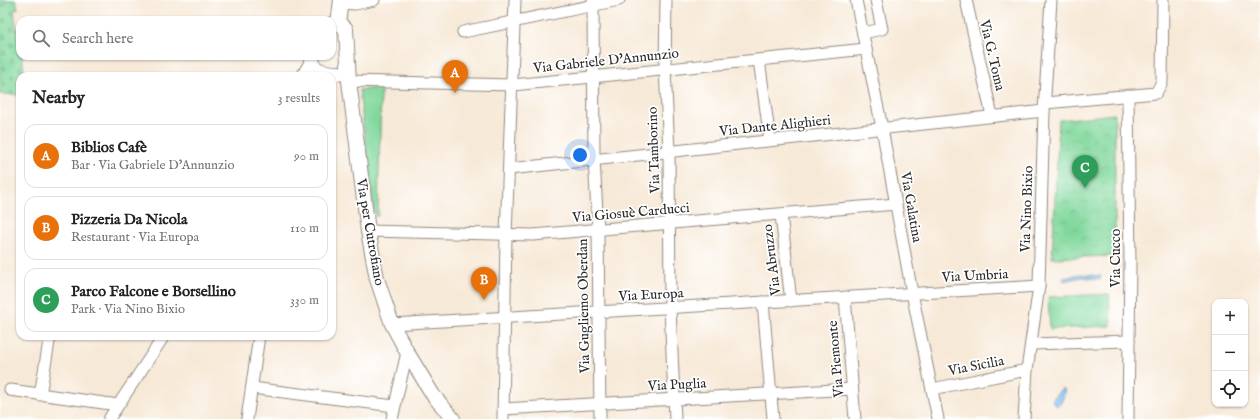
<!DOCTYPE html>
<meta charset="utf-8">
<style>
body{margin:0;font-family:"IM FELL English",serif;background:#f2f2f2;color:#222}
.controls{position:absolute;right:12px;bottom:12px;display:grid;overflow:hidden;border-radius:8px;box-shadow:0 1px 3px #0004}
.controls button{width:36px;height:36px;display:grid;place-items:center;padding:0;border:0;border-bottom:1px solid #e0e0e0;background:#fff;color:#222;font:20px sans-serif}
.you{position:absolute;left:580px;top:155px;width:14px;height:14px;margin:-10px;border:3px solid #fff;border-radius:50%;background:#1a73e8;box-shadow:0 0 0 6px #1a73e833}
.badge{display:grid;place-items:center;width:26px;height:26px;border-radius:50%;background:#7c3aed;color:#fff;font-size:13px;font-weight:700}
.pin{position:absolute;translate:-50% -33px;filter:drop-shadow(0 1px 2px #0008)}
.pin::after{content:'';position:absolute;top:21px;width:14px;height:12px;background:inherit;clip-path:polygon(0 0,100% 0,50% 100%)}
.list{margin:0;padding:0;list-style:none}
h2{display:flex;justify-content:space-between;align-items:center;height:52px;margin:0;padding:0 16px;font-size:17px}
h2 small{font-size:13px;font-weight:400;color:#767676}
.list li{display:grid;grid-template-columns:26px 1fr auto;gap:12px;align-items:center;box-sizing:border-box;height:64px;margin:0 8px 8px;padding:0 8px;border:1px solid #e0e0e0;border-radius:12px}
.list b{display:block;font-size:15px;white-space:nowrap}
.list p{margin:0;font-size:13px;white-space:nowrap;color:#767676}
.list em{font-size:13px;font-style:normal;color:#767676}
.icon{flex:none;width:22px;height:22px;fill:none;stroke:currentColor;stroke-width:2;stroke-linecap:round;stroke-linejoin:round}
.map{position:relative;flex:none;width:1260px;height:419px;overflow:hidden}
.search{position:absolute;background:#fff;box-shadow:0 1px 3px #0004;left:16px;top:16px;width:320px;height:44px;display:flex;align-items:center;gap:10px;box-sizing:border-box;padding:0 14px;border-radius:12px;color:#767676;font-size:15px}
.panel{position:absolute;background:#fff;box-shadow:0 1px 3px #0004;left:16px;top:72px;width:320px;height:268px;border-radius:12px}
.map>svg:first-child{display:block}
.grass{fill:#81d89c;stroke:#568264}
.cemetery{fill:url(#cemetery-stones);stroke:#568264}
.park{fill:url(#park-crowns);stroke:#568264}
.water{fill:#7ab6ec;stroke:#52708c}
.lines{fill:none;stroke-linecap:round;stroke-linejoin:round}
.minor-casing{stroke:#918a81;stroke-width:13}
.major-casing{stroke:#918a81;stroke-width:16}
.minor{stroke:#fff;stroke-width:11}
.major{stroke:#fff;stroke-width:14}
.labels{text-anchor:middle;stroke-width:3.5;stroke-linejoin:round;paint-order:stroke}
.street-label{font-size:14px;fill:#2b2b2b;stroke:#fff}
</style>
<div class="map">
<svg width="1260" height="419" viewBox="0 0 1260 419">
<defs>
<pattern id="cemetery-stones" width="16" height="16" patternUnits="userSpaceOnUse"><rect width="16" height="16" fill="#81d89c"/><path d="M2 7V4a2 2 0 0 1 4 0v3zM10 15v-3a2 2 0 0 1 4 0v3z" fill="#70ba87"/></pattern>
<pattern id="park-crowns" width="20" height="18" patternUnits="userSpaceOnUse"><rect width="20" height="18" fill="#81d89c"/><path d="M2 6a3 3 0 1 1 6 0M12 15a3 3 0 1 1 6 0" fill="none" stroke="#70ba87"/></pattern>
</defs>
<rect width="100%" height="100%" fill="#fff"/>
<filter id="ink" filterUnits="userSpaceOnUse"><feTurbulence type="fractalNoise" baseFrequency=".025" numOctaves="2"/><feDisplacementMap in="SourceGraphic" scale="8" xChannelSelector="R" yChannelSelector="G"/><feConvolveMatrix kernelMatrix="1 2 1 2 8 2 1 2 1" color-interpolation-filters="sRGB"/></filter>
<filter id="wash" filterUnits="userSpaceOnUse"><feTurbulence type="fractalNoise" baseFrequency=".012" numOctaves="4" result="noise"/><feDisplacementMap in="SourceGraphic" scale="16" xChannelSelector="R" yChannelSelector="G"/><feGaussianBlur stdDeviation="0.9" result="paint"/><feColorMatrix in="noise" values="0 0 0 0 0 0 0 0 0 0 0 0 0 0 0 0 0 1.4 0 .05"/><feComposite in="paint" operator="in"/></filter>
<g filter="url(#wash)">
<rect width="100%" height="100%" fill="#f7e9d7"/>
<g class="grass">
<path d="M381,88L378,216H375L359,90Z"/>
<path d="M1109,294L1111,326L1050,329L1048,297Z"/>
</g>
<path class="cemetery" d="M0,0H16L18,9L14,10L20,56H22L25,76H20V95L0,94Z"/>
<path class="park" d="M1115,114V256L1052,258L1059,120Z"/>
<g class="water">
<path d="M1081,274L1101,276L1100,280L1083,277L1064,281L1063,278Z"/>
<path d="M1062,388L1064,389L1065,393L1061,403L1055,406L1052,400Z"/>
</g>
</g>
<g filter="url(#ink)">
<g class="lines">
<g class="minor-casing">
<g id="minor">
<path d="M343,0L341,3L355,4L374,0"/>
<path d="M593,0L594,159L598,230L600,419"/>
<path d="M666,0L665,69L669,151L670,308L675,419"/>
<path d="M856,0L882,128L912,293L938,419"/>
<path d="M966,0L992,116"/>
<path d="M463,32L619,0"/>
<path d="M863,33L882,29L876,0"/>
<path d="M759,60L770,140"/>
<path d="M302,76L312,59"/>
<path d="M349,81L513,85L866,49"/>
<path d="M1128,96L1130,264L1128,419"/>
<path d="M1045,103L1156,93L1162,82L1163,0"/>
<path d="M509,169L1044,111"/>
<path d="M781,215L791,301"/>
<path d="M368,231L533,235L896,204"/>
<path d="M845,297L855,419"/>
<path d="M763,302L773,419"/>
<path d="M392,324L1039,286"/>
<path d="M1031,344L1129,341"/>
<path d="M252,388L394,406"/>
<path d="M932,389L1027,370"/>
<path d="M10,390L118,405"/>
<path d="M40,395L50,336"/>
<path d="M503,409L852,389"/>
<path d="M109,419L164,336"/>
<path d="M247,419L259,336"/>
<path d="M392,419L407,352"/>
<path d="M503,419L506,235L515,0"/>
<path d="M1024,419L1027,370L1039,286L1044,111L1051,0"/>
</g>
</g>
<g class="major-casing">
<g id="major">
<path d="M332,24H340L346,29L349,81L368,231L377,279L392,324L407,352L433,395L453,419"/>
<path d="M338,24L341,0"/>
<path d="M313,56C308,76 337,72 348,74"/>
</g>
</g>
<use href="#minor" class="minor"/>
<use href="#major" class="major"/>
</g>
</g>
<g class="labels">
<g class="street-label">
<text transform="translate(993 55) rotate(77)" y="5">Via G. Toma</text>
<text transform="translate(606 60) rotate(-6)" y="5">Via Gabriele D'Annunzio</text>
<text transform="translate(775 125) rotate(-6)" y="5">Via Dante Alighieri</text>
<text transform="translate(653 150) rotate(-92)" y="5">Via Tamborino</text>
<text transform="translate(912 207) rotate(80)" y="5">Via Galatina</text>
<text transform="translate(1026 209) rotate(-88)" y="5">Via Nino Bixio</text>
<text transform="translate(631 212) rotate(-5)" y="5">Via Giosuè Carducci</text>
<text transform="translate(371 232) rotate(80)" y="5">Via per Cutrofiano</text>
<text transform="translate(1115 258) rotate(-90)" y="5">Via Cucco</text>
<text transform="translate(771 260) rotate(-97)" y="5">Via Abruzzo</text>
<text transform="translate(975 275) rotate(-3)" y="5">Via Umbria</text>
<text transform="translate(651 294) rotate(-3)" y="5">Via Europa</text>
<text transform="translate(583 306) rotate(-91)" y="5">Via Gugliemo Oberdan</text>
<text transform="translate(835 359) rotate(-95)" y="5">Via Piemonte</text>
<text transform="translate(976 365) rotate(-11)" y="5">Via Sicilia</text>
<text transform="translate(677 384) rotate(-3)" y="5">Via Puglia</text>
</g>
</g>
</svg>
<div class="controls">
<button>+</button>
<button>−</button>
<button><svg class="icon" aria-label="locate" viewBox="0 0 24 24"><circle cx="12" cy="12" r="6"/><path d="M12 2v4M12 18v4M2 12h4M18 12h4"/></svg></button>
</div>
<div class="you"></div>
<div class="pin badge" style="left:455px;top:93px;background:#e8710a">A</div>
<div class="pin badge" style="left:484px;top:300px;background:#e8710a">B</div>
<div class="pin badge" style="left:1085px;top:188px;background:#2e9e5b">C</div>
<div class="search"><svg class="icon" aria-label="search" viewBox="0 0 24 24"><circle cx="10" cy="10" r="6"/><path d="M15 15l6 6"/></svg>Search here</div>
<section class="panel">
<h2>Nearby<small>3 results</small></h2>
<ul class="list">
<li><span class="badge" style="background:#e8710a">A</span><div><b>Biblios Cafè</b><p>Bar · Via Gabriele D'Annunzio</p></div><em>90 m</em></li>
<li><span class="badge" style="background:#e8710a">B</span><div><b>Pizzeria Da Nicola</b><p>Restaurant · Via Europa</p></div><em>110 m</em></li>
<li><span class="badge" style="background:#2e9e5b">C</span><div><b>Parco Falcone e Borsellino</b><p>Park · Via Nino Bixio</p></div><em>330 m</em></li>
</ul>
</section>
</div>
